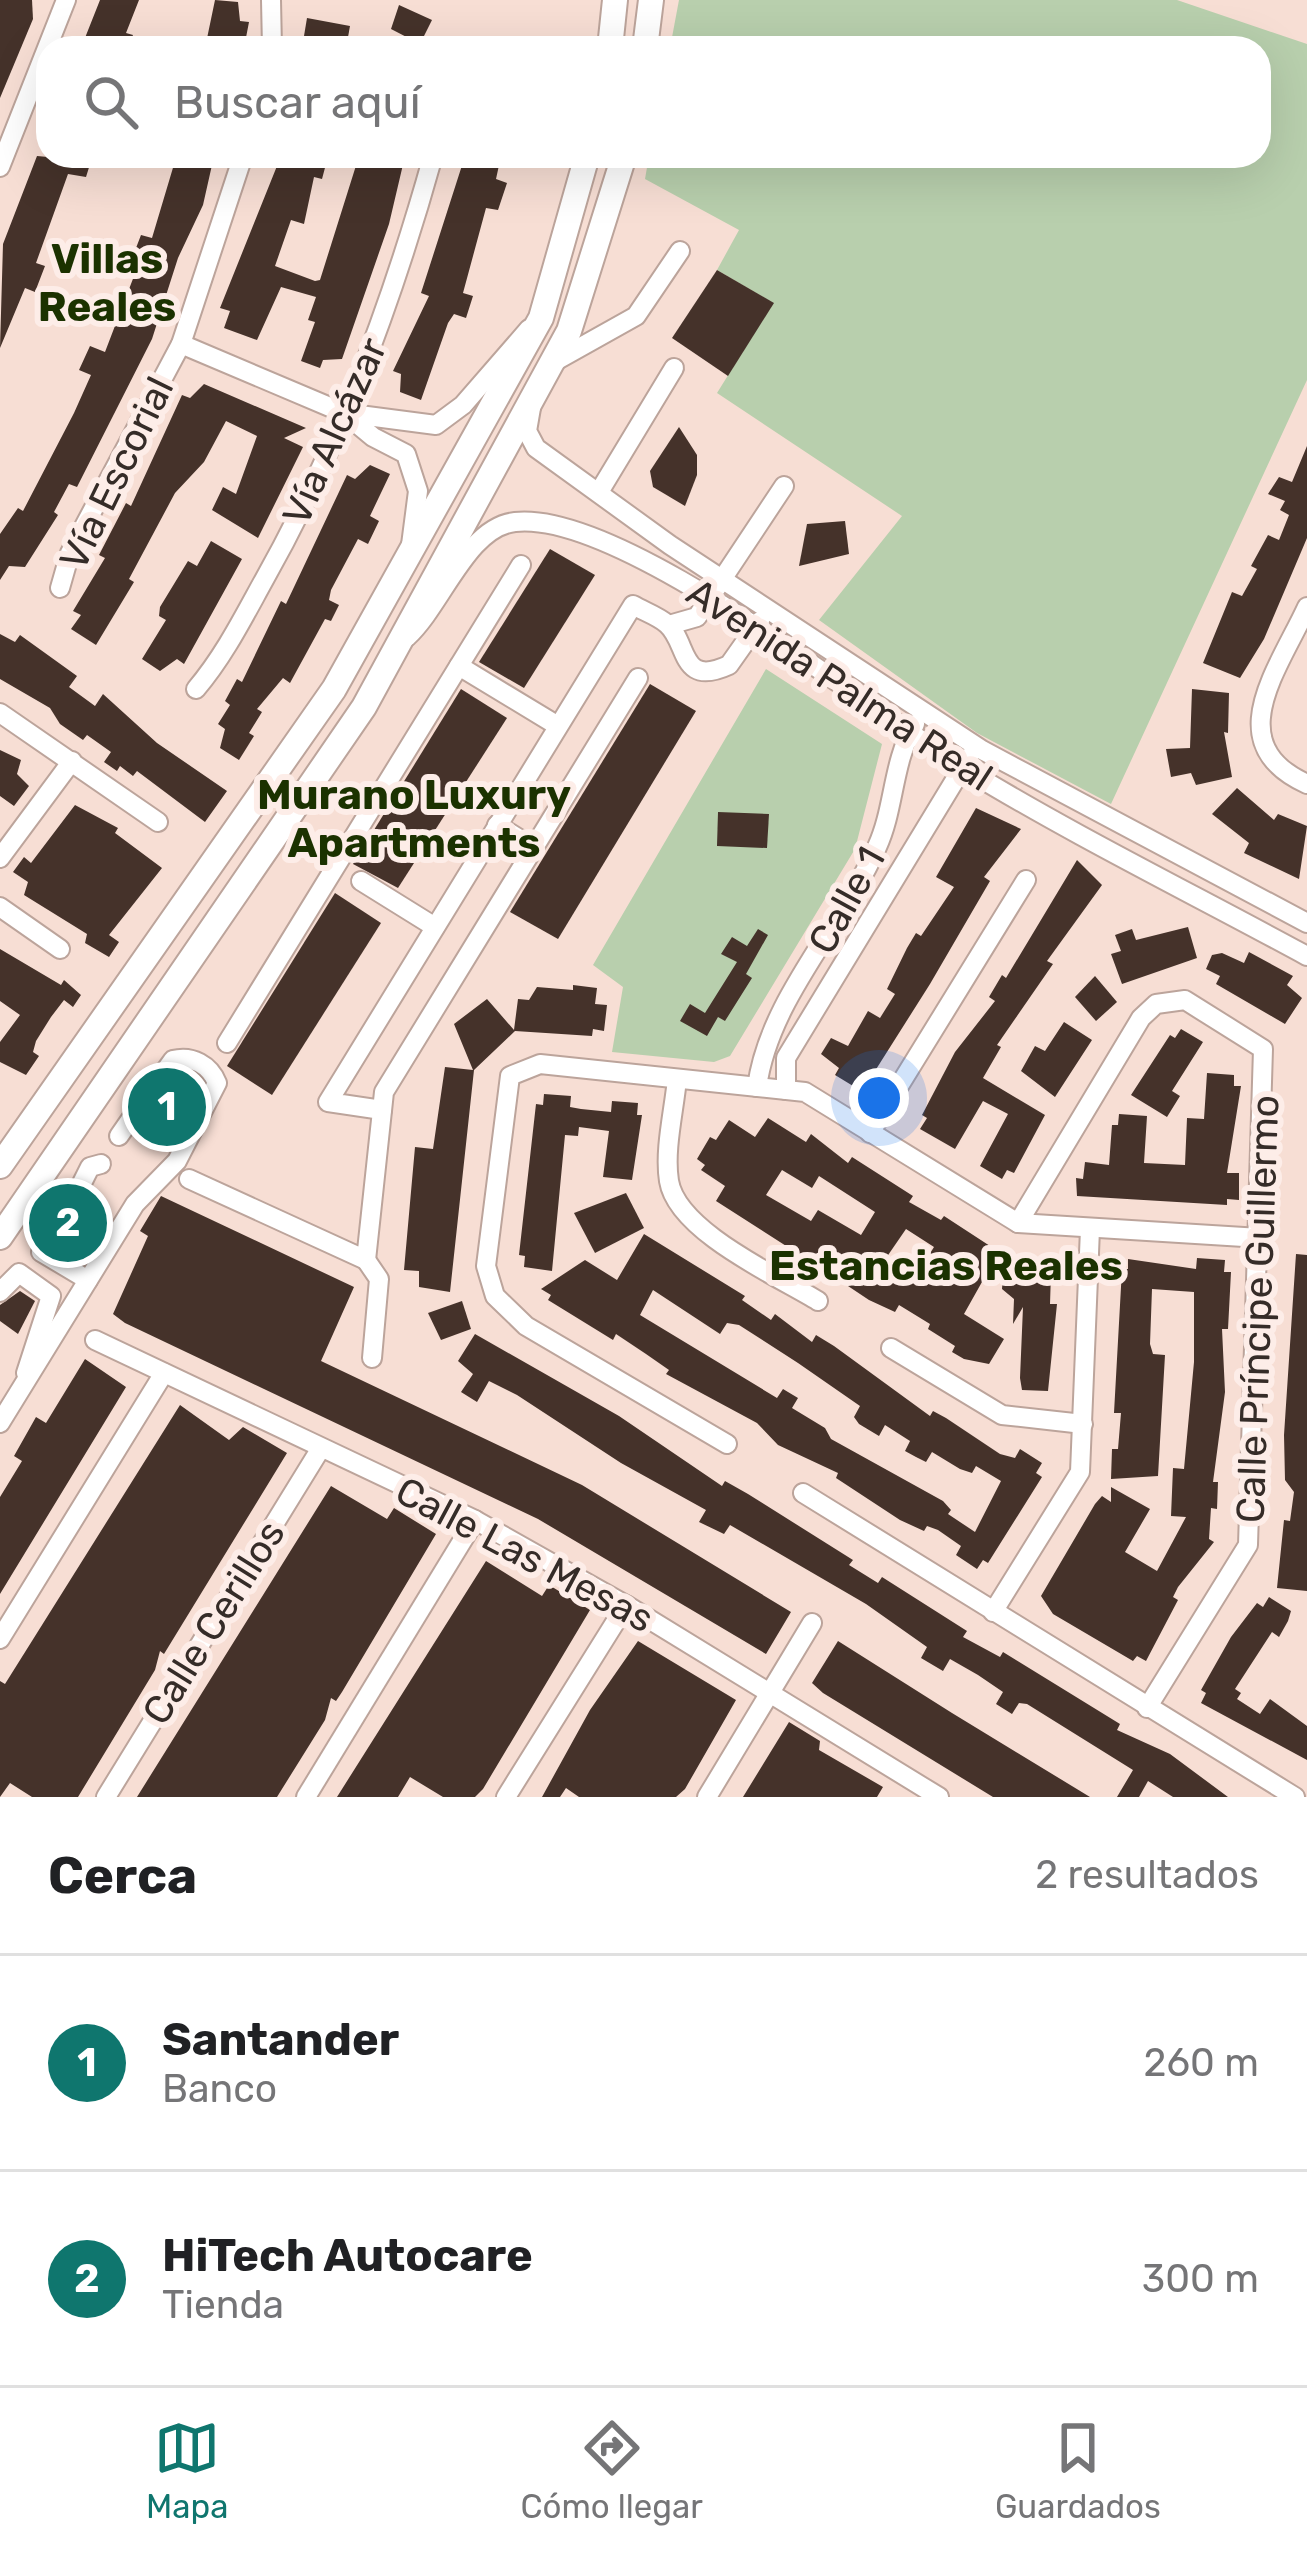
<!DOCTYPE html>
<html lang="es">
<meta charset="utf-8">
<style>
body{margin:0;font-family:Rubik,sans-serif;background:#f6f6f6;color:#202124}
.you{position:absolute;left:879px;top:1098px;width:42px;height:42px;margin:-30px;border:9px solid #fff;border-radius:50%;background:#1a73e8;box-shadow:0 0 0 18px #1a73e833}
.badge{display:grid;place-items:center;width:78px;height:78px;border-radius:50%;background:#0f766e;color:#fff;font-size:39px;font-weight:700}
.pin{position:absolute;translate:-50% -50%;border:6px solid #fff;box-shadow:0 3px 12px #0006}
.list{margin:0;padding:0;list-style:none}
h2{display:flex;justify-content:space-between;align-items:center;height:156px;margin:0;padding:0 48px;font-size:51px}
h2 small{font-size:39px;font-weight:400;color:#757577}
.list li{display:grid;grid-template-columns:78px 1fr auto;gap:36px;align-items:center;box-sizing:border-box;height:216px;padding:0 48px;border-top:3px solid #e0e0e0}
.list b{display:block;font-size:45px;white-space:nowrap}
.list p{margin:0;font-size:39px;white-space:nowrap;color:#757577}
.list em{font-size:39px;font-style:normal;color:#757577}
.icon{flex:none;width:66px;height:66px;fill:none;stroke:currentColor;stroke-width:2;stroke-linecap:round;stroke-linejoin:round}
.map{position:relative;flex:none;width:1307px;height:1797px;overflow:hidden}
.search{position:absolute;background:#fff;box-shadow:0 12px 48px #0002;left:36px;right:36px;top:36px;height:132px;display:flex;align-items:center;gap:30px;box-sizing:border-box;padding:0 42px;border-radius:36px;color:#757577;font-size:45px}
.sheet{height:588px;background:#fff}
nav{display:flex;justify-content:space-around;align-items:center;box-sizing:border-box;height:168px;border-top:3px solid #e0e0e0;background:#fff;font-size:33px;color:#757577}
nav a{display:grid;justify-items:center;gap:6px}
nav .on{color:#0f766e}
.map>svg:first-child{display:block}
.green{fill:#b8cfad}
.building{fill:#45322a;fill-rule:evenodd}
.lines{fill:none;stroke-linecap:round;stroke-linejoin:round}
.minor-tunnel{stroke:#d0bab2;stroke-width:18;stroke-dasharray:18 9;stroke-linecap:butt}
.minor-casing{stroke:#bca49b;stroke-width:22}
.major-casing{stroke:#bca49b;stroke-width:28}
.minor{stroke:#fff;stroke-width:18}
.major{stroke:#fff;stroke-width:24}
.labels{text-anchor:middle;stroke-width:12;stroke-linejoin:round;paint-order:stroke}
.street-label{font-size:39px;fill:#352c28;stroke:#fdede8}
.neighbourhood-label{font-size:42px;font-weight:bold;fill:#1b3200;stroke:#fdede8}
</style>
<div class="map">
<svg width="1307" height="1797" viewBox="0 0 1307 1797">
<rect width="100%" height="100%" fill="#f7ded4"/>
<g class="green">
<path d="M679,0H1177L1307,44V380L1111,804L977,733L819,620L902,516L717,393L773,303L717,270L739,230L645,179L649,156H1259V48H670Z"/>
<path d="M766,669L882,744L855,849L730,1056L714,1062L612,1052L623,987L593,965Z"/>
</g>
<g class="building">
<path d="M0,0H32L33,19L0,98Z"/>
<path d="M100,0H139L126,33L133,35L128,48H81Z"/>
<path d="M215,0L238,2L240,21L249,22L244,48H205Z"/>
<path d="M399,5L432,20L420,44L391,29Z"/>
<path d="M307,18L350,26L346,48H313L304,36Z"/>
<path d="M37,156L91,161L86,177L68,174L36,263L45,266L35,292L25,288L0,348L3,244Z"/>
<path d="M281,156H310L326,164L322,179L314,177L304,224L291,220L275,266L315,281L320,280L359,156H405L389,224L342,359L323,360L320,368L301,361L315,322L308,320L316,297L281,287L257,340L224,328L230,311L220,308Z"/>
<path d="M465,156H501L496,179L507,183L498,210L486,208L463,293L473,296L466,318L454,314L448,323L421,400L400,392L401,374L393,371L429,296L421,293Z"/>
<path d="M196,160L212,165L203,205L178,258L152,339L77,487L69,484L54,512L58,515L25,567L9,566L0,580V534L18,508L23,511L74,413L91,375L79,370L90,346L105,352L139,263L131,261L141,235L152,238L175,161L195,166Z"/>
<path d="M717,270L774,303L728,376L672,338Z"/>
<path d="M204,384L306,428L284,438L303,447L258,538L212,510L223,487L236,494L257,436L226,421L204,462L175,493L129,579L134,582L96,645L71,629L81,615L73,611L105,558L99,555L126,503L131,506L182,395L190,398Z"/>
<path d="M679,427L697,455V475L685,506L653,487L650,471Z"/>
<path d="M1307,446V538L1264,639L1240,678L1203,663L1232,592L1242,596L1257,569L1251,566L1268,535L1279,540L1289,515L1280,510L1285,501L1268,494L1279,477L1292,482Z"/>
<path d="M370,465L390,474L370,516L379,521L368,544L358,539L331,590L329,600L339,605L331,621L325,619L290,683L283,678L257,709L262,712L249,733L254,736L239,760L220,748L225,729L218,724L230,705L225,701L237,679L242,682L281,601L286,604L347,475L355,479Z"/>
<path d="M845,521L849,554L799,566L807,524Z"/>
<path d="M211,541L242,559L184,664L177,659L160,671L142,659L166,620L159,616L160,607L188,561L197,566Z"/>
<path d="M550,549L595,575L524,688L479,662Z"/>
<path d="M0,634L15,642L20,635L77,676L69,687L95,706L103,694L157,743L227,791L205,822L137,771L133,776L120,766L117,771L104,762L111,752L87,735L83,740L60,724L50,708L0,679Z"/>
<path d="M650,684L696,711L558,939L510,912Z"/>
<path d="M461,689L507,718L398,888L353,864Z"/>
<path d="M1192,689L1229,693L1228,733L1224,732L1232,777L1196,785L1191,773L1171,777L1166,749L1190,748Z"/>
<path d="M0,750L21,760L17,774L29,786L14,806L0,796Z"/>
<path d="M1237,788L1274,820L1278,814L1307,826L1299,879L1244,853L1249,843L1212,814Z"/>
<path d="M75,805L118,828L115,833L162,868L109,935L119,942L109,957L85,943L87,934L24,895L28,882L13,872L24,857L31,863Z"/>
<path d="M976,808L1021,829L984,877L990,881L930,984L868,1082L863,1080L858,1089L835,1075L839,1068L821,1054L831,1038L848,1046L868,1011L880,1018L895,994L887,989L907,948L916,933L921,936L954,887L936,877Z"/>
<path d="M718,812L769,814L767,848L717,846Z"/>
<path d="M1077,860L1102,885L1047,961L1053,964L997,1045L1001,1047L983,1078L1045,1115L1014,1173L1007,1170L1002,1179L980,1166L1008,1114L983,1101L955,1149L920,1129L927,1118L922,1115L955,1052L995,1001L989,997L1002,975L1006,978Z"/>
<path d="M335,893L381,923L272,1095L227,1066Z"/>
<path d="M1188,927L1197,958L1122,984L1111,954L1121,951L1115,935L1132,929L1136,940Z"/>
<path d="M758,929L768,935L746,974L752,978L725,1021L718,1017L707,1036L680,1021L690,1004L705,1013L737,962L721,954L732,937L747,946Z"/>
<path d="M0,949L61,985L64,980L81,995L73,1007L64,1000L51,1017L36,1041L33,1052L39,1056L26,1075L0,1062V1042L20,1015L0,1001Z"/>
<path d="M1249,952L1293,976L1287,985L1302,998L1285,1024L1216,984L1220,976L1206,969L1212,955L1222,953L1244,963Z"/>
<path d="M1095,976L1117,1002L1096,1021L1075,997Z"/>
<path d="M573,985L597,988L595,1004L607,1005L604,1031L593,1029L592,1036L515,1031L474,1070L450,1292L419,1287V1271L404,1270L415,1147L433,1149L445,1067L473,1070L454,1024L487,999L514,1030L518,999L529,1000L537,987L573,990Z"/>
<path d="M1064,1022L1092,1040L1055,1097L1021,1071L1035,1046L1045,1051Z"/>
<path d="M1181,1029L1203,1042L1172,1091L1180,1096L1167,1117L1131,1095L1170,1035L1175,1038Z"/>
<path d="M1207,1073L1234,1075V1086H1241L1227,1173H1239V1200L1227,1199V1205L1077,1196L1076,1178L1083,1179L1085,1162L1109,1165L1112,1125H1118L1119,1114L1147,1116L1144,1163L1185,1165L1187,1118L1204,1119Z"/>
<path d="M175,1080L196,1095L174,1137L148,1118L147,1101H159Z"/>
<path d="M544,1094L571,1096L570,1107L581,1109L611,1112L612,1101L638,1103L637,1115H642L632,1180L603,1177L609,1131L579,1127L578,1136L565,1135L552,1271L524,1267L525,1256L519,1255L536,1104L543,1105Z"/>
<path d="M768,1118L806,1142L811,1134L848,1163L852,1157L913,1196L909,1202L941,1220L944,1216L990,1246L987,1251L996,1257L964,1314L1004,1339L989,1364L964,1359L952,1352L955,1346L928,1329L930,1324L899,1305L895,1312L869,1300L848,1286L851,1280L844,1272L821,1257L817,1263L808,1260L716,1201L725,1186L701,1170L705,1165L697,1159L710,1137L716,1140L729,1120L755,1137ZM782,1170L812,1188L819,1176L875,1212L861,1235L818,1210L811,1221L766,1195ZM906,1229L934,1247L914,1279L884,1261Z"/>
<path d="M68,1188L81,1198L92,1193L78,1214L103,1230L84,1261L58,1245L57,1229L44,1224Z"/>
<path d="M626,1193L644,1228L595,1253L574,1213Z"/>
<path d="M161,1196L354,1287L321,1361L582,1485L791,1612L766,1654L538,1519L125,1323L113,1314L148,1236L140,1231Z"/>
<path d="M644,1234L745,1296L742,1300L771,1320L775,1314L812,1342L816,1335L834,1346L930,1416L933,1411L946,1418L1000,1454L1015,1458L1020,1449L1042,1463L1036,1473L1042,1477L988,1563L983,1560L977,1569L956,1555L961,1546L938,1530L927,1526L924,1531L900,1520L836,1478L838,1473L778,1445L757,1423L666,1374L669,1370L646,1354L616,1334L613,1340L548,1300L551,1295L541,1289L585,1260L617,1280ZM653,1290L720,1334L727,1323L739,1325L798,1363L860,1406L854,1417L859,1424L879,1436L885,1425L910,1441L905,1451L916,1457L926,1462L932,1452L960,1469L972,1473L976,1466L1001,1481L975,1532L948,1514L951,1510L943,1501L831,1439L825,1428L792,1408L798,1398L783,1389L777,1398L640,1315Z"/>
<path d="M1296,1254L1307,1255V1591L1277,1588L1284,1520L1290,1521L1294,1492L1285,1480L1284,1435Z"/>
<path d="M1197,1258L1225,1260L1224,1272H1231L1228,1329H1222L1225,1392L1213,1482H1218L1217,1509L1211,1508L1209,1539L1214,1542L1178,1587L1173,1597L1178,1600L1146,1661L1137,1656L1133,1661L1053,1614L1041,1596L1095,1504L1102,1496L1111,1502V1487L1150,1509L1125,1552L1157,1571L1186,1517L1171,1516L1173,1468L1184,1469L1194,1362V1292L1152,1289L1150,1344L1153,1354L1165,1355L1158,1476L1111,1479L1112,1449H1118L1121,1413H1114L1122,1269H1128V1259L1196,1269Z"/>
<path d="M1020,1261L1045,1262V1273H1051L1050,1304H1057L1048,1391L1022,1390L1020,1378L1023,1307L1013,1324L1014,1299L1002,1289L1004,1262L1020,1272Z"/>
<path d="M20,1291L35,1301L18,1334L0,1321V1305Z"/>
<path d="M462,1301L471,1329L441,1340L428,1313Z"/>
<path d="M475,1334L619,1416L722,1486L725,1481L748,1494L853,1560L849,1565L878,1583L882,1577L967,1631L963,1637L1000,1657L1003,1652L1120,1724L1117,1730L1170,1754L1228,1797H1173L1148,1781L1139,1797H1117L1133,1770L1027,1704L1019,1703L1012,1714L996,1704L1003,1692L978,1675L950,1659L943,1671L921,1658L927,1647L866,1604L730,1525L724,1534L699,1522L706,1510L621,1463L517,1395L489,1381L477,1402L461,1392L473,1374L458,1361Z"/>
<path d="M85,1359L126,1387L0,1594V1497L22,1461L14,1456L36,1417L46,1423Z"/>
<path d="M180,1405L229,1440L243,1427L287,1453L164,1654L160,1651L155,1670L78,1797H32L10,1783L0,1797V1681L5,1684Z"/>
<path d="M331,1486L387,1519L394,1508L436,1534L342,1692L336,1701L331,1698L325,1720L277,1797H137Z"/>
<path d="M486,1561L542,1596L549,1585L590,1610L483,1789L475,1797H443L410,1777L398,1797H337Z"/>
<path d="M1269,1597L1291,1611L1288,1621L1279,1637L1272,1632L1235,1689L1241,1693L1237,1699L1260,1714L1270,1699L1307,1726V1760L1201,1703L1206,1693L1201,1690L1231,1637L1257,1603L1263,1607Z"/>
<path d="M638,1641L736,1700L685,1789L676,1797H579L566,1788L560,1797H542L590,1710Z"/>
<path d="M838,1641L952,1713L1090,1797H993L823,1693L812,1683Z"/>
<path d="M789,1722L820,1741L819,1750L883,1787L877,1797H743Z"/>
</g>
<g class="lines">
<path class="minor-tunnel" d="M46,1237L81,1185"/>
<g class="minor-casing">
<g id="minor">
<path d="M271,0L272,48"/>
<path d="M0,167L66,0"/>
<path d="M181,344L344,413L373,437L406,454L418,491L411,545"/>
<path d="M552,363L636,316L680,251"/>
<path d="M531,408L527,431L536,448L670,545L982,750L1307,923"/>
<path d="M344,413L436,425L463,405L529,329"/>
<path d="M599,492L674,368"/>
<path d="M60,588L70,553L181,344L243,156"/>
<path d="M1307,607C1278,670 1219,744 1307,784"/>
<path d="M669,625L697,617L784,486"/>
<path d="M407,637C442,605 467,527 515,522C622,510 868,710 965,769C1075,836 1193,894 1307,956"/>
<path d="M459,666L558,726"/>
<path d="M196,689C224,656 243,618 264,580C339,447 392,303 433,156"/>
<path d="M0,713L158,822"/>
<path d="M497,825L534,848"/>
<path d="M0,858L72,761"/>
<path d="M361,881L435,927"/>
<path d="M0,907L60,949"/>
<path d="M227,1043L521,565"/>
<path d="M677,1079C674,1111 664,1150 669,1181C677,1231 777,1276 818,1301"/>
<path d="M757,1087C769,999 841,928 877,847C895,808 892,762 915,724"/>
<path d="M786,1090V1058L969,757"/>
<path d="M382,1110L328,1102L633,605C643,611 658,616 667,624C689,643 679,688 729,665L760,621"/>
<path d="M870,1133L1026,880"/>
<path d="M119,1136L137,1110"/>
<path d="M189,1179L366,1260L384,1092L638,678"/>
<path d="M81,1185L90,1167L101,1164"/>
<path d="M1018,1223L1141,1018L1156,1004L1185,1000L1263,1049L1248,1545L1147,1708"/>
<path d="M46,1237L41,1252L88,1280"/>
<path d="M366,1260L379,1279L372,1358"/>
<path d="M0,1292L19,1273L51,1296L26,1373"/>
<path d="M95,1340L475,1520L626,1605L939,1797"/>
<path d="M891,1348L1002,1415L1083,1424"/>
<path d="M0,1423L135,1204L177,1161L217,1083C210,1065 192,1055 173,1060L152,1089"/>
<path d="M727,1444L526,1326L495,1296L486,1266L510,1076L540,1064L805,1092L1018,1223L1260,1238"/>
<path d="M803,1493L1295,1797"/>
<path d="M993,1612L1080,1472L1090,1229"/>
<path d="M0,1639L164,1373"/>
<path d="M106,1797L321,1448"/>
<path d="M306,1797L475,1520"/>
<path d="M506,1797L626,1605"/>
<path d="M707,1797L812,1623"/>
</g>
</g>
<g class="major-casing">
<g id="major">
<path d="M610,48L615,0"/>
<path d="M645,48L651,0"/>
<path d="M0,1166L334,689L541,318L587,156"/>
<path d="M0,1237L364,707L569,331L624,156"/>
</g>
</g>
<use href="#minor" class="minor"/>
<use href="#major" class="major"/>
</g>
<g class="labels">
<g class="street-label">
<text transform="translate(334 431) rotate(-66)" y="14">Vía Alcázar</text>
<text transform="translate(116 473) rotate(-64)" y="14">Vía Escorial</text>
<text transform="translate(840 684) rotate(33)" y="14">Avenida Palma Real</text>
<text transform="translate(846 900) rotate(-61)" y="14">Calle 1</text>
<text transform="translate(1257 1309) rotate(-88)" y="14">Calle Príncipe Guillermo</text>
<text transform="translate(525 1554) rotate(28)" y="14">Calle Las Mesas</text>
<text transform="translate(213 1622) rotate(-58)" y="14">Calle Cerillos</text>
</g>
<g class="neighbourhood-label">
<text x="107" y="273">Villas<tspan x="107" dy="48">Reales</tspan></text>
<text x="414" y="809">Murano Luxury<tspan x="414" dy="48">Apartments</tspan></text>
<text x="946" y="1280">Estancias Reales</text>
</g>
</g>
</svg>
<div class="you"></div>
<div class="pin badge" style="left:167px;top:1107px">1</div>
<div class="pin badge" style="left:68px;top:1223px">2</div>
<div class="search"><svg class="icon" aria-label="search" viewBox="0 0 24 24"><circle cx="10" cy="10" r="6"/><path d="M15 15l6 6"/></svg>Buscar aquí</div>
</div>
<section class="sheet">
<h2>Cerca<small>2 resultados</small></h2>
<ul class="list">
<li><span class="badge">1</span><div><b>Santander</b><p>Banco</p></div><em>260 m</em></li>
<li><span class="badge">2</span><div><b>HiTech Autocare</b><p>Tienda</p></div><em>300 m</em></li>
</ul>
</section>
<nav>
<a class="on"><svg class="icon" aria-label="map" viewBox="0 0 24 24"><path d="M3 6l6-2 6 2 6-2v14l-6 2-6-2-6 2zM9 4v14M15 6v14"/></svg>Mapa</a>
<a><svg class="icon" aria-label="directions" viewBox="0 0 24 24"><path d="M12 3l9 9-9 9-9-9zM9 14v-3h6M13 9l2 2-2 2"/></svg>Cómo llegar</a>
<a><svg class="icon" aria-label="saved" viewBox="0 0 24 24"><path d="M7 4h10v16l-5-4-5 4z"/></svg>Guardados</a>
</nav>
